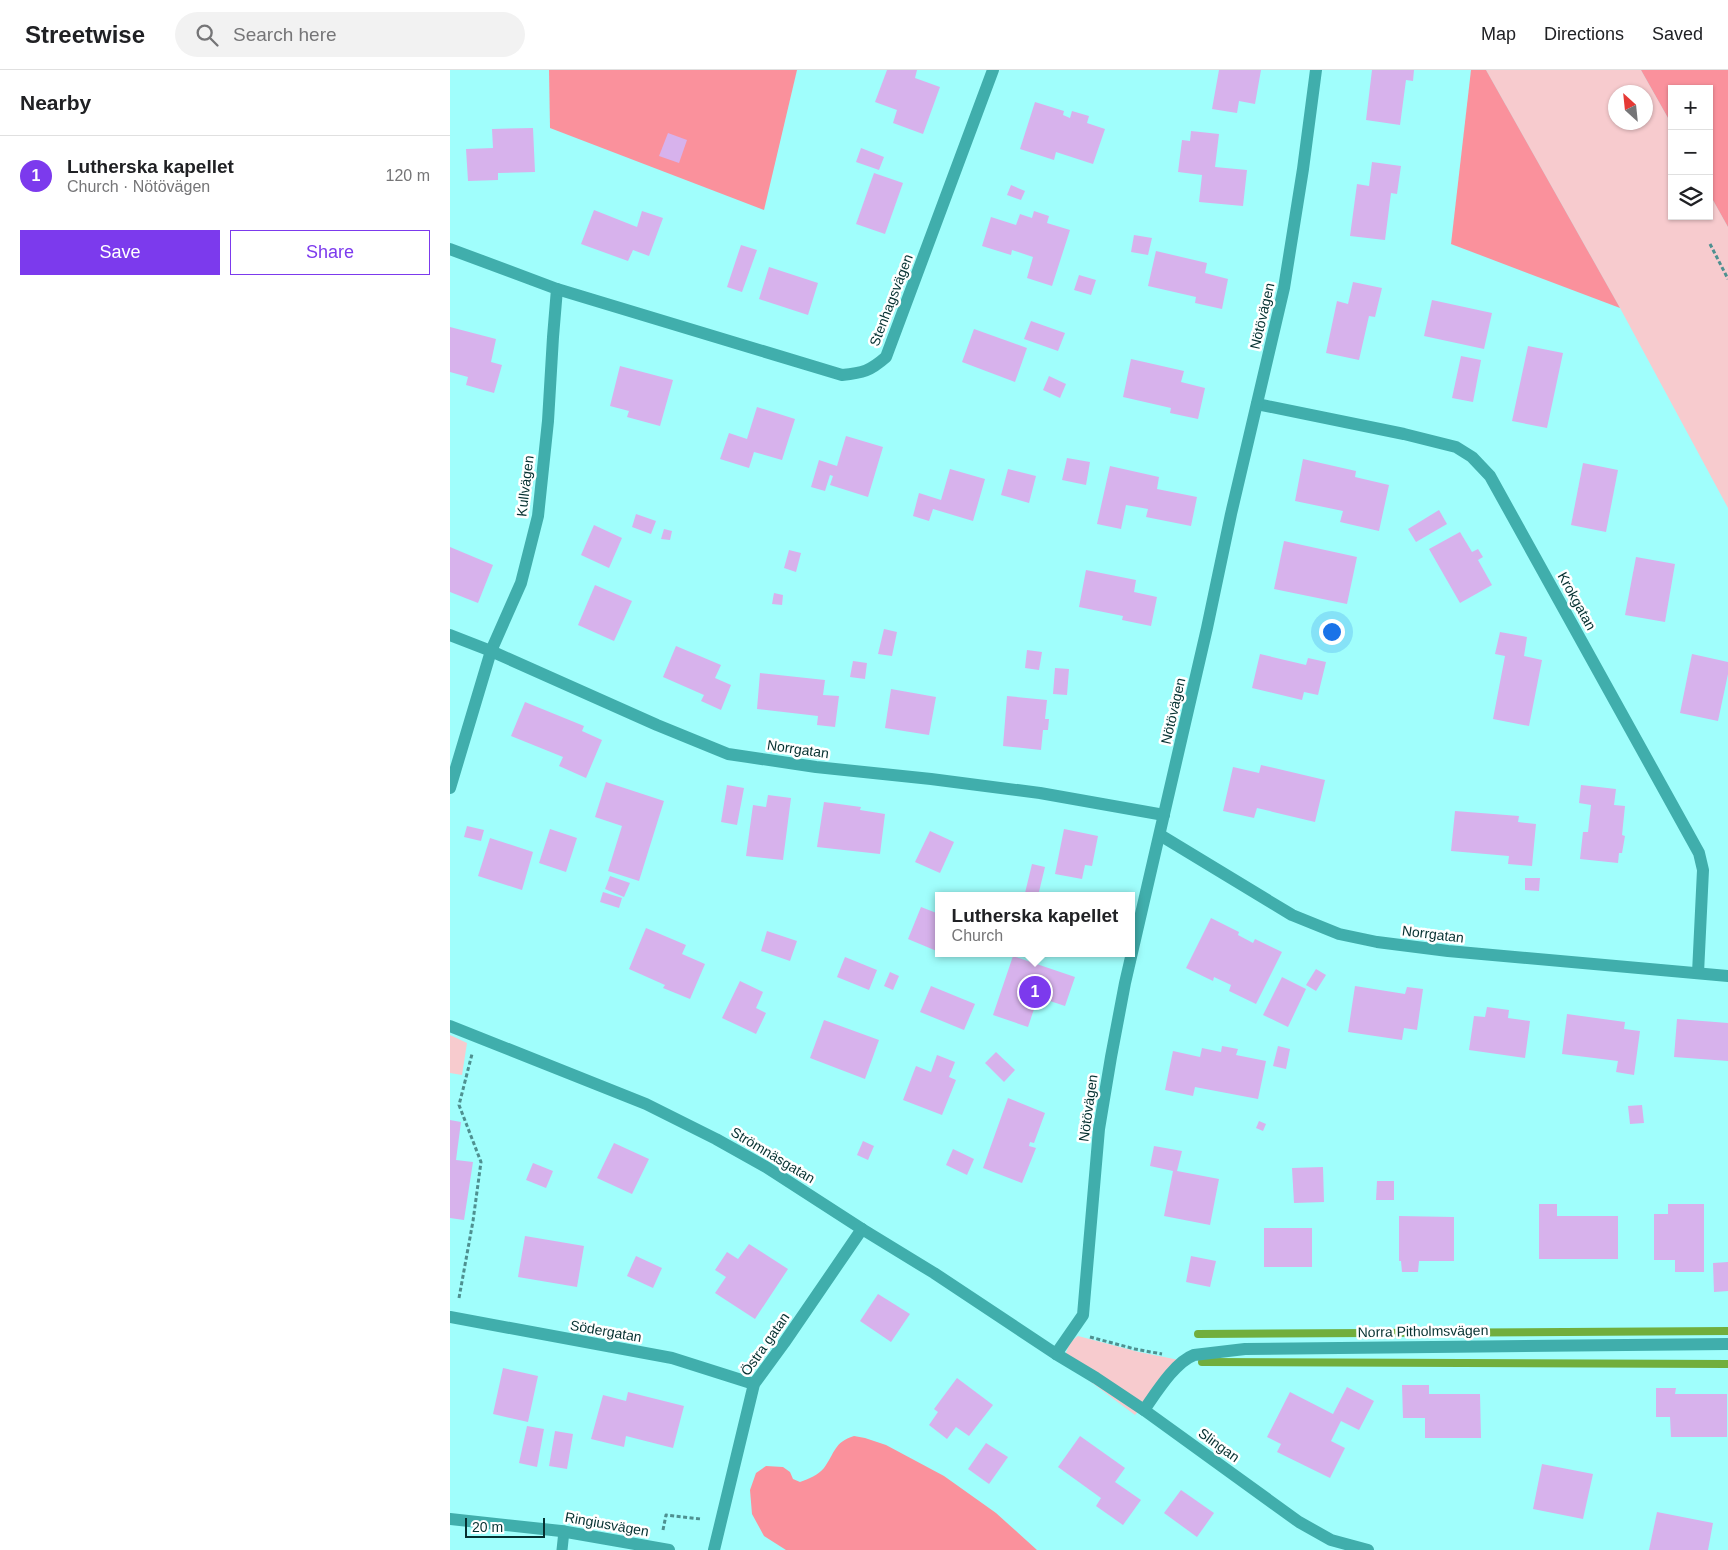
<!DOCTYPE html>
<meta charset="utf-8">
<style>
body{margin:0;font-family:Helvetica,sans-serif;background:#f2f2f2;color:#202124}
.controls{position:absolute;right:15px;top:15px;display:grid;overflow:hidden;border-radius:0px;box-shadow:0 1px 4px #0004}
.controls button{width:45px;height:45px;display:grid;place-items:center;padding:0;border:0;border-bottom:1px solid #e0e0e0;background:#fff;color:#202124;font:25px sans-serif}
.compass{position:absolute;left:1158px;top:15px;width:45px;height:45px;border-radius:50%;background:#fff;box-shadow:0 1px 4px #0004;rotate:333deg}
.scale{position:absolute;left:15px;bottom:12px;width:80px;box-sizing:border-box;padding-left:5px;border:2px solid #063131;border-top:0;font-size:14px;line-height:18px;white-space:nowrap;color:#063131;-webkit-text-stroke:4px #fff;paint-order:stroke}
.you{position:absolute;left:881px;top:561px;width:18px;height:18px;margin:-12px;border:4px solid #fff;border-radius:50%;background:#1a73e8;box-shadow:0 0 0 8px #1a73e833}
.badge{display:grid;place-items:center;width:32px;height:32px;border-radius:50%;background:#7c3aed;color:#fff;font-size:16px;font-weight:700}
.pin{position:absolute;translate:-50% -50%;border:2px solid #fff;box-shadow:0 1px 5px #0006}
.popup{position:absolute;left:485px;top:822px;width:200px;height:65px;box-sizing:border-box;display:grid;place-content:center;border-radius:0px;background:#fff;filter:drop-shadow(0 1px 4px #0005);font-size:16px;white-space:nowrap;color:#757577}
.popup b{font-size:19px;color:#202124}
.popup::after{content:'';position:absolute;left:50%;top:100%;margin-left:-10px;border:10px solid transparent;border-top-color:#fff}
.list{margin:0;padding:0;list-style:none}
h2{display:flex;justify-content:space-between;align-items:center;height:65px;margin:0;padding:0 20px;font-size:21px}
h2 small{font-size:16px;font-weight:400;color:#757577}
.list li{display:grid;grid-template-columns:32px 1fr auto;gap:15px;align-items:center;box-sizing:border-box;height:80px;padding:0 20px;border-top:1px solid #e0e0e0}
.list b{display:block;font-size:19px;white-space:nowrap}
.list p{margin:0;font-size:16px;white-space:nowrap;color:#757577}
.list em{font-size:16px;font-style:normal;color:#757577}
.actions{display:flex;gap:10px;padding:15px 20px}
.actions a{flex:1;padding:11px 0;border:1px solid #7c3aed;border-radius:0px;text-align:center;font-size:18px;color:#7c3aed}
.actions .main{background:#7c3aed;color:#fff}
.icon{flex:none;width:28px;height:28px;fill:none;stroke:currentColor;stroke-width:2;stroke-linecap:round;stroke-linejoin:round}
.map{position:relative;flex:none;width:1278px;height:1480px;overflow:hidden}
header{display:flex;align-items:center;gap:30px;box-sizing:border-box;height:70px;padding:0 25px;background:#fff;border-bottom:1px solid #e0e0e0}
header strong{font-size:24px}
nav{display:flex;gap:28px;margin-inline-start:auto;font-size:18px}
.search{width:350px;height:45px;background:#f2f2f2;display:flex;align-items:center;gap:12px;box-sizing:border-box;padding:0 18px;border-radius:28px;color:#757577;font-size:19px}
main{display:flex}
aside{flex:1;background:#fff}
.map>svg:first-child{display:block}
.green{fill:#f7cbce;fill-rule:evenodd}
.forest{fill:#fa919c}
.lines{fill:none;stroke-linecap:round;stroke-linejoin:round}
.stream{stroke:#71ae3d;stroke-width:8}
.building{fill:#d7b2ec}
.path{stroke:#4e9090;stroke-width:3;stroke-dasharray:4 2.5;stroke-linecap:butt}
.service{stroke:#40aeac;stroke-width:11}
.minor{stroke:#40aeac;stroke-width:12}
.tertiary{stroke:#40aeac;stroke-width:12}
.labels{text-anchor:middle;stroke-width:5;stroke-linejoin:round;paint-order:stroke}
.street-label{font-size:14px;fill:#063131;stroke:#fff}
</style>
<header>
<strong>Streetwise</strong>
<div class="search"><svg class="icon" aria-label="search" viewBox="0 0 24 24"><circle cx="10" cy="10" r="6"/><path d="M15 15l6 6"/></svg>Search here</div>
<nav><a>Map</a><a>Directions</a><a>Saved</a></nav>
</header>
<main>
<aside>
<h2>Nearby<small></small></h2>
<ul class="list">
<li><span class="badge">1</span><div><b>Lutherska kapellet</b><p>Church · Nötövägen</p></div><em>120 m</em></li>
</ul>
<div class="actions"><a class="main">Save</a><a>Share</a></div>
</aside>
<div class="map">
<svg width="1278" height="1480" viewBox="0 0 1278 1480">
<rect width="100%" height="100%" fill="#a0fefc"/>
<g class="green">
<path d="M1036,0H1191L1222,55V146H1259V123L1278,157V438L1170,238ZM1166,22H1196V52H1166Z"/>
<path d="M0,965L17,973L12,1005L0,1003Z"/>
<path d="M628,1266L689,1282L729,1290L685,1345L613,1291L620,1272Z"/>
</g>
<g class="forest">
<path d="M99,0H347L314,140L100,58Z"/>
<path d="M1021,0H1036L1170,238L1001,174Z"/>
<path d="M1191,0H1278V157L1259,123V19H1222V55Z"/>
<path d="M404,1366L415,1368L436,1375L494,1406L546,1443L587,1480H336L314,1466L302,1444L300,1420L306,1403L316,1396L333,1397L340,1402L343,1409L350,1412C359,1409 368,1405 374,1398C385,1383 384,1372 404,1366Z"/>
</g>
<g class="lines">
<g class="stream">
<path d="M748,1264L1278,1261"/>
<path d="M752,1292L1278,1294"/>
</g>
</g>
<g class="building">
<path d="M437,0H467L465,8L490,17L473,64L443,53L447,40L425,32Z"/>
<path d="M769,0H811L805,34L789,31L787,43L762,39Z"/>
<path d="M922,0H964L963,11L956,10L950,55L916,50Z"/>
<path d="M585,32L614,41L613,45L620,48L622,41L639,46L637,53L655,59L643,94L606,82L604,90L570,79Z"/>
<path d="M83,58L85,102L48,103V110L18,111L16,79L43,78L42,59Z"/>
<path d="M741,61L769,64L765,97L797,100L793,136L749,132L752,105L728,102L732,70L740,71Z"/>
<path d="M218,63L237,70L229,93L209,86Z"/>
<path d="M411,78L434,87L429,100L406,92Z"/>
<path d="M922,92L951,96L947,124L941,123L935,170L900,166L907,114L919,116Z"/>
<path d="M424,103L453,113L435,164L406,154Z"/>
<path d="M561,115L575,121L571,130L557,125Z"/>
<path d="M144,140L187,157L192,141L213,148L199,186L183,180L178,191L131,174Z"/>
<path d="M584,141L599,146L597,153L620,160L602,216L577,208L583,187L562,180L561,185L532,176L541,147L566,155L570,144L582,148Z"/>
<path d="M684,165L702,168L698,185L681,182Z"/>
<path d="M291,175L307,180L292,222L277,217Z"/>
<path d="M706,181L757,193L755,203L778,209L772,239L745,233L746,227L698,216Z"/>
<path d="M319,197L368,213L358,245L309,229Z"/>
<path d="M629,205L646,210L641,225L624,220Z"/>
<path d="M903,212L932,218L925,247L919,246L909,290L876,283L887,231L898,234Z"/>
<path d="M982,230L1042,243L1034,279L974,266Z"/>
<path d="M581,251L615,263L608,281L574,269Z"/>
<path d="M0,257L46,269L41,292L52,295L44,323L16,315L18,307L0,302Z"/>
<path d="M524,259L577,278L565,312L512,292Z"/>
<path d="M1078,276L1113,283L1097,358L1062,351Z"/>
<path d="M1011,286L1031,290L1023,332L1002,328Z"/>
<path d="M681,289L734,301L731,312L755,318L748,349L720,343L721,338L673,327Z"/>
<path d="M170,296L223,310L210,356L177,347L179,341L160,336Z"/>
<path d="M599,306L616,314L610,328L593,320Z"/>
<path d="M307,337L345,349L332,390L304,382L299,398L270,389L279,363L297,369Z"/>
<path d="M396,366L433,377L418,427L380,415L383,406L380,405L375,421L361,417L369,390L387,396Z"/>
<path d="M617,388L640,392L636,415L612,410Z"/>
<path d="M853,389L906,401L905,407L939,415L929,461L890,452L893,441L845,431Z"/>
<path d="M1133,393L1168,400L1156,462L1121,455Z"/>
<path d="M660,396L709,407L707,419L747,427L741,456L696,447L698,439L676,435L671,459L647,454Z"/>
<path d="M500,399L535,409L523,451L483,439L479,451L463,446L469,423L491,430Z"/>
<path d="M558,399L586,406L579,433L551,425Z"/>
<path d="M989,440L997,454L966,472L958,459Z"/>
<path d="M186,444L206,451L201,464L182,457Z"/>
<path d="M144,455L172,468L159,498L131,485Z"/>
<path d="M214,459L222,461L220,470L211,469Z"/>
<path d="M1010,462L1022,482L1028,479L1033,487L1028,490L1042,515L1010,533L979,479Z"/>
<path d="M834,471L907,487L897,534L824,519Z"/>
<path d="M0,477L43,495L28,533L0,522Z"/>
<path d="M339,480L351,483L346,502L334,498Z"/>
<path d="M1186,487L1225,494L1215,552L1175,545Z"/>
<path d="M636,500L686,510L684,522L707,527L701,556L672,550L673,546L629,537Z"/>
<path d="M145,515L182,531L164,571L128,555Z"/>
<path d="M324,523L333,525L332,535L322,534Z"/>
<path d="M434,559L447,562L442,586L428,584Z"/>
<path d="M1050,562L1077,567L1074,586L1092,590L1079,656L1043,649L1055,586L1045,584Z"/>
<path d="M226,576L271,595L265,608L281,615L271,640L251,631L254,625L213,607Z"/>
<path d="M577,580L592,582L589,600L575,598Z"/>
<path d="M810,584L856,595L858,588L876,592L868,625L854,622L852,630L802,618Z"/>
<path d="M1242,584L1278,592V604L1268,651L1230,643Z"/>
<path d="M403,591L417,593L415,609L400,607Z"/>
<path d="M605,598L619,599L617,625L603,624Z"/>
<path d="M310,603L375,610L373,625L389,626L385,657L367,655L368,646L307,639Z"/>
<path d="M441,619L486,627L479,665L435,658Z"/>
<path d="M557,626L597,630L595,649H599L598,660H593L591,680L553,676Z"/>
<path d="M75,632L134,656L132,661L152,670L136,708L109,696L113,687L61,666Z"/>
<path d="M811,695L875,710L865,752L807,738L804,748L773,741L783,697L809,703Z"/>
<path d="M156,712L214,731L189,811L158,801L172,756L145,747Z"/>
<path d="M277,715L294,718L287,755L271,752Z"/>
<path d="M1131,715L1166,719L1164,735L1175,736L1172,765L1175,766L1172,783H1169L1168,793L1130,789L1133,762H1138L1141,735L1129,733Z"/>
<path d="M318,725L341,728L333,790L296,786L303,735L316,737Z"/>
<path d="M374,732L411,737L410,740L435,744L430,784L367,777Z"/>
<path d="M1005,741L1069,746L1068,752L1086,754L1082,796L1058,794L1059,786L1001,781Z"/>
<path d="M17,756L34,760L31,771L14,767Z"/>
<path d="M100,759L127,768L116,802L89,793Z"/>
<path d="M614,759L648,766L642,796L635,795L632,809L605,804Z"/>
<path d="M480,761L504,772L490,803L465,792Z"/>
<path d="M40,768L83,782L72,820L28,806Z"/>
<path d="M582,794L595,797L588,826L575,823Z"/>
<path d="M160,806L180,813L174,827L155,819Z"/>
<path d="M1075,808H1090L1089,821L1075,820Z"/>
<path d="M153,822L172,828L169,838L150,832Z"/>
<path d="M471,837L489,844V882L458,869Z"/>
<path d="M761,848L789,862L788,865L803,873L805,869L832,882L806,934L779,921L781,915L764,907L763,911L736,898Z"/>
<path d="M196,858L236,875L232,884L255,894L240,929L213,918L215,915L179,899Z"/>
<path d="M317,861L347,871L340,891L311,881Z"/>
<path d="M563,886L625,907L615,936L588,927L578,957L543,945Z"/>
<path d="M395,887L427,900L419,920L387,907Z"/>
<path d="M866,899L876,905L866,921L856,915Z"/>
<path d="M440,902L449,906L443,920L434,916Z"/>
<path d="M832,907L856,919L838,957L813,945Z"/>
<path d="M290,911L313,922L306,938L316,943L306,964L272,948Z"/>
<path d="M481,916L525,934L514,960L470,942Z"/>
<path d="M905,916L955,924L957,917L973,919L967,960L954,958L952,970L898,962Z"/>
<path d="M1037,937L1059,940L1058,948L1080,951L1075,988L1019,980L1024,946L1035,947Z"/>
<path d="M1117,944L1175,952L1174,959L1190,961L1184,1005L1166,1002L1168,991L1112,984Z"/>
<path d="M1227,949L1278,953V991L1224,987Z"/>
<path d="M374,950L429,970L415,1009L360,988Z"/>
<path d="M772,976L788,979L786,985L816,991L808,1029L745,1017L743,1026L715,1020L723,981L750,987L752,978L771,982Z"/>
<path d="M828,976L840,979L836,999L823,996Z"/>
<path d="M546,982L565,1000L554,1012L535,993Z"/>
<path d="M487,985L505,992L499,1007L506,1010L492,1045L453,1030L466,996L481,1002Z"/>
<path d="M558,1028L595,1043L584,1073L580,1072L579,1076L586,1078L572,1113L533,1098Z"/>
<path d="M1192,1035L1194,1053L1180,1054L1178,1036Z"/>
<path d="M0,1050L11,1052L6,1090L23,1092L14,1150L0,1148Z"/>
<path d="M809,1051L816,1054L813,1061L806,1058Z"/>
<path d="M413,1071L424,1076L418,1090L407,1085Z"/>
<path d="M164,1073L199,1089L182,1124L147,1108Z"/>
<path d="M704,1076L732,1081L727,1101L769,1109L760,1155L714,1146L723,1101L700,1096Z"/>
<path d="M503,1079L524,1089L517,1105L496,1095Z"/>
<path d="M83,1093L103,1101L96,1118L76,1110Z"/>
<path d="M873,1097L874,1132L844,1133L842,1098Z"/>
<path d="M927,1111H944V1130H926Z"/>
<path d="M1089,1134H1107V1146H1168V1189H1089Z"/>
<path d="M1218,1134H1254V1202H1225V1190H1204V1144H1218Z"/>
<path d="M949,1146L1004,1147V1191H969L968,1202H952L951,1191H949Z"/>
<rect x="814" y="1158" width="48" height="39"/>
<path d="M75,1166L134,1176L127,1217L68,1207Z"/>
<path d="M299,1174L338,1199L305,1249L265,1223L276,1207L265,1200L277,1182L288,1189Z"/>
<path d="M186,1186L212,1198L203,1218L177,1206Z"/>
<path d="M741,1186L766,1191L760,1217L736,1212Z"/>
<path d="M1278,1192V1221L1264,1222L1263,1193Z"/>
<path d="M428,1224L460,1244L441,1272L410,1251Z"/>
<path d="M53,1298L88,1306L78,1352L43,1344Z"/>
<path d="M507,1308L543,1335L519,1366L506,1357L497,1369L479,1355L488,1342L484,1339Z"/>
<path d="M952,1315H979V1324H1030L1031,1368H975V1348H953Z"/>
<path d="M897,1317L924,1331L909,1360L891,1351L881,1371L895,1378L880,1408L827,1382L831,1374L817,1367L840,1322L883,1344Z"/>
<path d="M1206,1318H1226L1225,1324H1277V1367H1221L1220,1347H1206Z"/>
<path d="M178,1322L234,1336L223,1378L176,1366L174,1377L141,1369L153,1325L176,1331Z"/>
<path d="M77,1356L94,1359L87,1397L69,1393Z"/>
<path d="M105,1361L123,1364L117,1399L99,1396Z"/>
<path d="M630,1366L675,1398L665,1412L691,1430L673,1455L646,1436L651,1428L608,1397Z"/>
<path d="M536,1373L558,1387L539,1414L518,1399Z"/>
<path d="M1092,1394L1143,1404L1133,1449L1083,1439Z"/>
<path d="M731,1420L764,1443L747,1467L714,1443Z"/>
<path d="M1207,1442L1263,1453L1258,1480H1199Z"/>
</g>
<g class="lines">
<g class="path">
<path d="M1260,174L1278,209"/>
<path d="M9,1228L23,1151L31,1092L9,1035L22,984"/>
<path d="M640,1267L685,1279L712,1284"/>
<path d="M213,1460L216,1445L251,1449"/>
</g>
<path class="service" d="M112,1480L114,1461"/>
<g class="minor">
<path d="M0,179L107,219L103,267L98,351L88,446L71,513L41,581L0,718"/>
<path d="M107,219L392,305C413,303 420,301 436,287L543,0"/>
<path d="M807,334L954,364L1006,377L1022,387L1040,406L1249,783L1253,800L1248,903"/>
<path d="M0,565L41,581L207,655L278,684L366,697L481,709L590,723L714,745"/>
<path d="M710,765L842,845L889,864L927,872L998,881L1278,906"/>
<path d="M0,1247L222,1288L304,1314"/>
<path d="M606,1284L633,1245L649,1059L661,987L675,913L757,558L781,444L834,218L853,99L866,0"/>
<path d="M694,1340L849,1452L881,1470L918,1480"/>
<path d="M264,1480L304,1314L334,1273L412,1159"/>
</g>
<g class="tertiary">
<path d="M0,956L196,1034L266,1069L316,1097L412,1159L484,1203L606,1284L646,1308L694,1340C706,1323 725,1292 744,1285L795,1279L1278,1274"/>
<path d="M0,1449L111,1461L219,1480"/>
</g>
</g>
<g class="labels">
<g class="street-label">
<text transform="translate(441 230) rotate(-69)" y="5">Stenhagsvägen</text>
<text transform="translate(812 246) rotate(-77)" y="5">Nötövägen</text>
<text transform="translate(75 416) rotate(-83)" y="5">Kullvägen</text>
<text transform="translate(1127 531) rotate(61)" y="5">Krokgatan</text>
<text transform="translate(723 641) rotate(-77)" y="5">Nötövägen</text>
<text transform="translate(348 679) rotate(8)" y="5">Norrgatan</text>
<text transform="translate(983 864) rotate(7)" y="5">Norrgatan</text>
<text transform="translate(638 1038) rotate(-82)" y="5">Nötövägen</text>
<text transform="translate(323 1085) rotate(31)" y="5">Strömnäsgatan</text>
<text transform="translate(156 1261) rotate(10)" y="5">Södergatan</text>
<text transform="translate(973 1261) rotate(-1)" y="5">Norra Pitholmsvägen</text>
<text transform="translate(315 1274) rotate(-55)" y="5">Östra gatan</text>
<text transform="translate(769 1375) rotate(36)" y="5">Slingan</text>
<text transform="translate(157 1454) rotate(10)" y="5">Ringiusvägen</text>
</g>
</g>
</svg>
<div class="controls">
<button>+</button>
<button>−</button>
<button><svg class="icon" aria-label="layers" viewBox="0 0 24 24"><path d="M12 4l9 5-9 5-9-5zM3 14l9 5 9-5"/></svg></button>
</div>
<svg class="compass" viewBox="-18 -18 36 36"><path d="M0-13l5 13h-10z" fill="#e53935"/><path d="M0 13l5-13h-10z" fill="#757577"/></svg>
<div class="scale">20 m</div>
<div class="you"></div>
<div class="pin badge" style="left:585px;top:922px">1</div>
<div class="popup"><b>Lutherska kapellet</b>Church</div>
</div>
</main>
